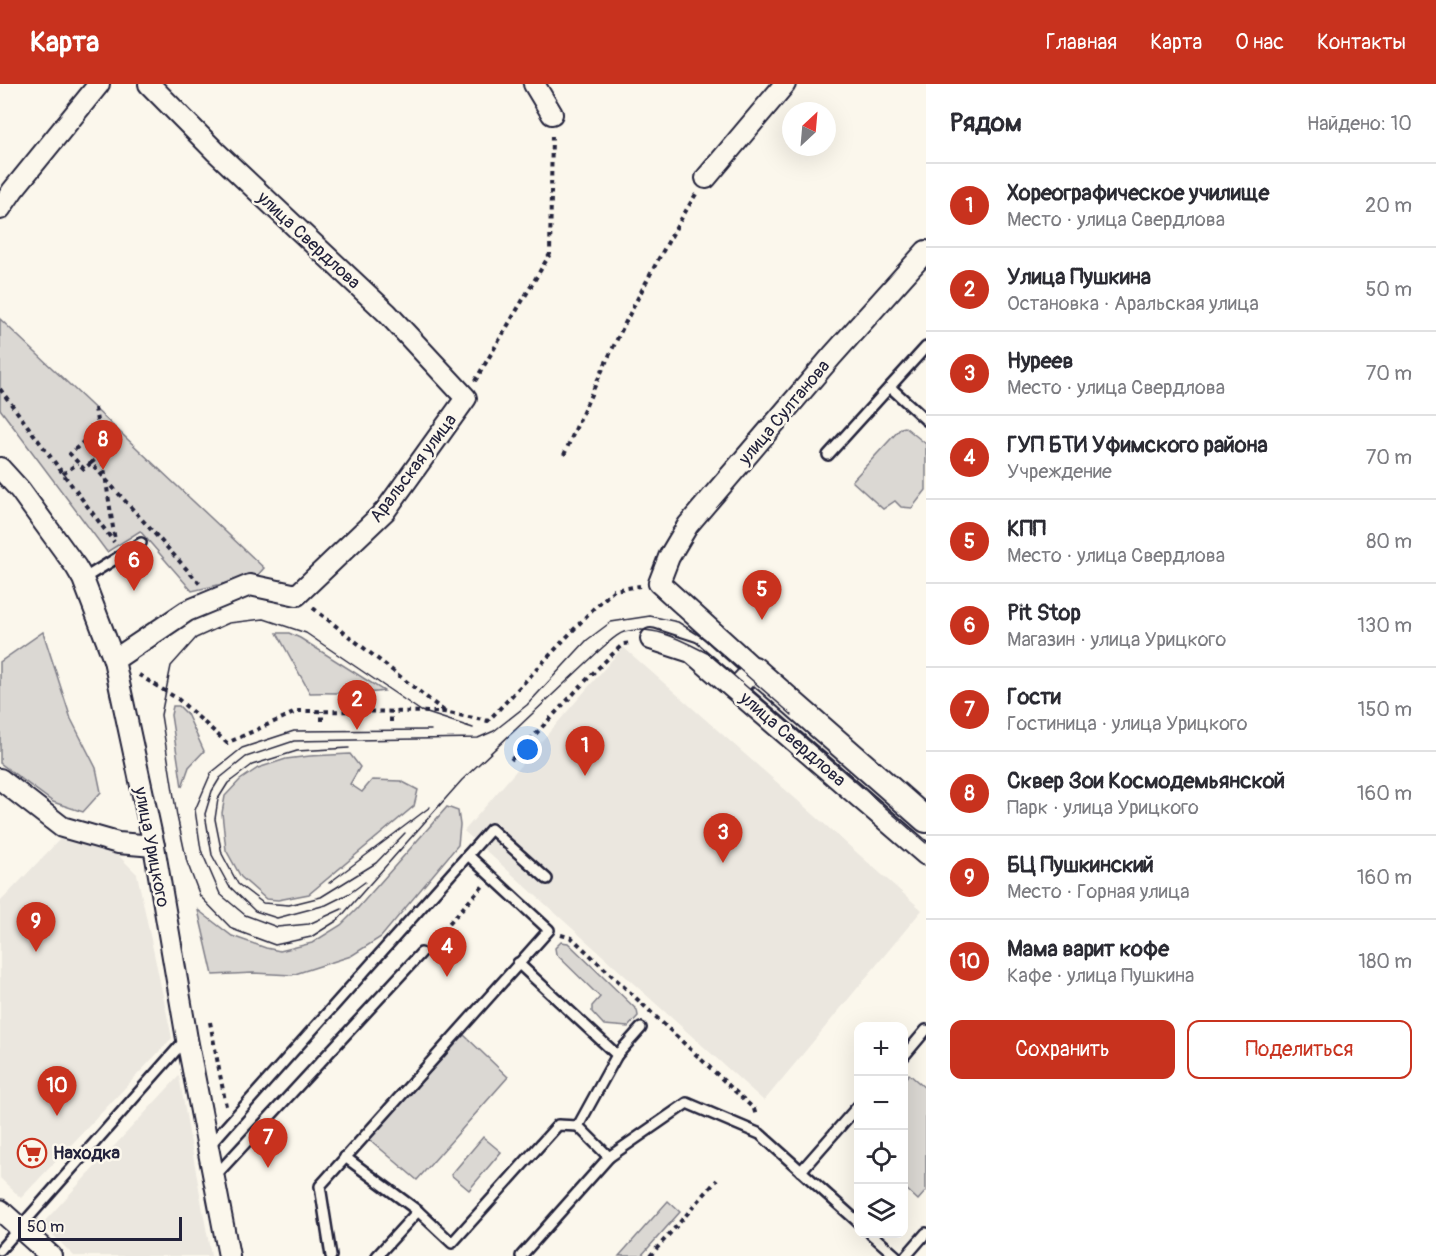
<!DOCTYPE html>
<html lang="ru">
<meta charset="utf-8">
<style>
body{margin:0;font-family:Pangolin,sans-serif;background:#f7f7f7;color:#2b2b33}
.controls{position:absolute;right:18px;bottom:18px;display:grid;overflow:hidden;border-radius:12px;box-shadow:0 6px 24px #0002}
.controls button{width:54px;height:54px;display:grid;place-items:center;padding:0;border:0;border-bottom:2px solid #e1e1e2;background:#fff;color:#2b2b33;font:30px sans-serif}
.compass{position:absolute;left:782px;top:18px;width:54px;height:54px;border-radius:50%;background:#fff;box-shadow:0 6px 24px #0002;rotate:26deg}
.scale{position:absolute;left:18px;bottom:15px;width:164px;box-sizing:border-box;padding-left:6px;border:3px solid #22223b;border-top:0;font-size:16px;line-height:21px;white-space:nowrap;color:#22223b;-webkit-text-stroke:4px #fbf7ec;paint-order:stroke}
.you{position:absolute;left:528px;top:666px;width:21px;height:21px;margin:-15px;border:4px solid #fff;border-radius:50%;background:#1a73e8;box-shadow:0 0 0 9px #1a73e833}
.badge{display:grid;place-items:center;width:39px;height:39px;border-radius:50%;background:#c8321e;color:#fff;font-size:20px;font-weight:700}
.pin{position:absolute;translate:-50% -50px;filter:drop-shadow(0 2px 3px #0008)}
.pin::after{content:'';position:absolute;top:32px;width:21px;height:18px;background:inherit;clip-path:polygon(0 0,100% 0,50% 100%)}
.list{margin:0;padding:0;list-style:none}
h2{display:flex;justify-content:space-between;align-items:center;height:78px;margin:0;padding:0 24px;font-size:26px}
h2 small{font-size:20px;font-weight:400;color:#7c7c81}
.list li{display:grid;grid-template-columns:39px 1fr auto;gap:18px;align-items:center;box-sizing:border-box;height:84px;padding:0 24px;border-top:2px solid #e1e1e2}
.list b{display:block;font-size:22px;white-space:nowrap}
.list p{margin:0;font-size:20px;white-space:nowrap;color:#7c7c81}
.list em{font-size:20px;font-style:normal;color:#7c7c81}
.actions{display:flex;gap:12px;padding:18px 24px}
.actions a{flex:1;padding:14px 0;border:2px solid #c8321e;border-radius:12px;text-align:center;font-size:21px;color:#c8321e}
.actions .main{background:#c8321e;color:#fff}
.icon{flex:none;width:33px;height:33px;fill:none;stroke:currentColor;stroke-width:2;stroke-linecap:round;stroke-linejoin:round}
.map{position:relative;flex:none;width:926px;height:1172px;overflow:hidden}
header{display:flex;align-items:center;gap:36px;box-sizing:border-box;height:84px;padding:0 30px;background:#c8321e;color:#fff}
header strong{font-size:28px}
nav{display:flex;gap:33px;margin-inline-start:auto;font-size:21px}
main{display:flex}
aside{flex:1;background:#fff}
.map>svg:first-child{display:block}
.built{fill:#ebe7df}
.green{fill:#dbd8d3;stroke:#7e7d87;stroke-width:1.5}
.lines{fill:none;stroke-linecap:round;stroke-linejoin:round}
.service-casing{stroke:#22223b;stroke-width:14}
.minor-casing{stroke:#22223b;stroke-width:24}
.tertiary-casing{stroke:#22223b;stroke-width:28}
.path{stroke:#22223b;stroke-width:4;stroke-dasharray:4.5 4.5;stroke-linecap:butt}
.service{stroke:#fbf7ec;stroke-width:9}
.minor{stroke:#fbf7ec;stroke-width:20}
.tertiary{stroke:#fbf7ec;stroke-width:24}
.tram{stroke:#22223b;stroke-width:1.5}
.labels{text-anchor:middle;stroke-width:5;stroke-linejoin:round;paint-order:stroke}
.street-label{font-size:18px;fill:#22223b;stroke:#fbf7ec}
.poi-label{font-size:18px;font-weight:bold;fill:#22223b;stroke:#fbf7ec;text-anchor:start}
</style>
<header>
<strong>Карта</strong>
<nav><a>Главная</a><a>Карта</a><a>О нас</a><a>Контакты</a></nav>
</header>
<main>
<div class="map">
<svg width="926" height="1172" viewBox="0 0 926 1172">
<rect width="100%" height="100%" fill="#fbf7ec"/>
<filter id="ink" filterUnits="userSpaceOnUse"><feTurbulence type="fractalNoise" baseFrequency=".0167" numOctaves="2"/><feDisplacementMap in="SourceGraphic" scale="12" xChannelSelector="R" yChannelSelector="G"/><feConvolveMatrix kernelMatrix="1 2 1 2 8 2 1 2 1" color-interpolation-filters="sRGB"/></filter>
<g filter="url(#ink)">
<g class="built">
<path d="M623,563L922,826L764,1017L464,747Z"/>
<path d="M62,753L118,771L137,790L172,954L21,1114L0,1094V818Z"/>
<path d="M179,992L211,1172H74L42,1140Z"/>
</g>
<g class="green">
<path d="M0,235L264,484L257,492L192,507L140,447L107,468L0,325Z"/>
<path d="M905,343L926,360V406L912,424L901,423L895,417L883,425L852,397L901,344Z"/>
<path d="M43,548L71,635L96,684L101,708L83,728L53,718L0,679V578Z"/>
<path d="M277,549H289L300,554L384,607C360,611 334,608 310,609Z"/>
<path d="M173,622H179L187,630L204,667L189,683L182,703L171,631Z"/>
<path d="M350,670L360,683L350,700L362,708L372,696L401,697L418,706L414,722L309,810L278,816L266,815L241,793L226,766L222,729L225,712L240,696L258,684L286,675L310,672Z"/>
<path d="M447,723L458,727L460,741L458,761L381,853L351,872L292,891L253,889L213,891L198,826L232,852L266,864L280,867L312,859L341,841L357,825Z"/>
<path d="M561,858L568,859L637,926L638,932L628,943L604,941L592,928V922L600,913L556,870L555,864Z"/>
<path d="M464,951L508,993L417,1096L369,1055Z"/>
<path d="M909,990L926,1005V1107L918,1116L904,1103V996Z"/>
<path d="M483,1053L501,1068L469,1106L451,1091Z"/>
<path d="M668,1117L680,1128L641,1172H619Z"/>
</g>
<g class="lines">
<g class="service-casing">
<g id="service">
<path d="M890,303L926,336"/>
<path d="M828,371L926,263"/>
<path d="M83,495L141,459"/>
<path d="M518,879L617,971L641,944"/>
<path d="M617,971L578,1042L609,1073L687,1019L760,1050L858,1138"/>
<path d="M904,972L926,946"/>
<path d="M209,1062L491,745L547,795"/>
<path d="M345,1073L418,1127L452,1159L558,1041L578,1042"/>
<path d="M801,1087L858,1022"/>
<path d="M215,1092L421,869"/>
<path d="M871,1150L896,1172"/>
<path d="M0,1166L185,956"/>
<path d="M331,1172L320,1102L549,846L468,771"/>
<path d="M377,1172L418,1127"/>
<path d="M521,1172L609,1073"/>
<path d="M906,1172L926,1149"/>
</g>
</g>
<g class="minor-casing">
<g id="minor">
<path d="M534,0L552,30"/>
<path d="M706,94L785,0"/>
<path d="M0,125L13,106L99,0"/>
<path d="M0,384L20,406L76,483L83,495L114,576L154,762L187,955L229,1172"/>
<path d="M651,555L691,568L926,771"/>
<path d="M114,576L187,527L250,501L297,511L385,427L466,314L387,229L216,68L149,0"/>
<path d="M735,605L754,585L659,499L669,473L688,441L832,272L926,167"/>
<path d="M0,695L62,743L118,759L154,762"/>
<path d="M0,1126L51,1172"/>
</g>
</g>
<g class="tertiary-casing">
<path id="tertiary" d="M754,585L926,736"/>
</g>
<g class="path">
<path d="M475,297L550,170L552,49"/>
<path d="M0,305L114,458"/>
<path d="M95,324L115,457"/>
<path d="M564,371C603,281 645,194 696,110"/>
<path d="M91,379L84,385L70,370L83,358L97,374L91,379L200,500"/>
<path d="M63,390L78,379"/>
<path d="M313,524L444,627"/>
<path d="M139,591L178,615L227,659L298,627L444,628L488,637L593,525L614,506L640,502"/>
<path d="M322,637V627"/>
<path d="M391,638V627"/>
<path d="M511,676L593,589L623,560L632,559"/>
<path d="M561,851L572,854L754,1025L756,1032"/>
<path d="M431,859L483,802"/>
<path d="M210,938L226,1022"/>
<path d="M650,1172L717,1096"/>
</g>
<use href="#service" class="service"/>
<use href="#minor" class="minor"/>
<use href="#tertiary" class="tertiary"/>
<g class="tram">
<path d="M473,644L421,627L306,549L264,535L229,539L196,554L171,582L161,631L177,732L187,778L200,812L232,845L275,861L311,853L338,836L462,696L602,564C608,559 617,550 624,548C655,540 683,557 709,570L926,759"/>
<path d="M349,664L297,667L252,681L228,699L218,715L215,735L222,770L238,800L263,819L289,821L321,813L376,779L405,749"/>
<path d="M365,798L350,809L326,821L277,834L255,827L229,802L212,771L205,730L212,707L220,694L246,673L294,657L478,654L494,647L527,621L587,556L611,538L650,532L678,538L705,555L792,631"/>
<path d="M329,799L430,723"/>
<path d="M342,825L309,840L277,843L245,831L220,810L201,766L195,726L211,689L242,664L294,647L431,646"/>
</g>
</g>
</g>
<defs>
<g id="supermarket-ring" transform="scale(1.5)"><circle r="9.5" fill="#fbf7ec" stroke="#c8321e" stroke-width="1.5"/><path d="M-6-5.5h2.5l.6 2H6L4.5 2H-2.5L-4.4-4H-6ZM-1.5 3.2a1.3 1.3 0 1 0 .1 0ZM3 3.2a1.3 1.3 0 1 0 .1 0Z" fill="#c8321e"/></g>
</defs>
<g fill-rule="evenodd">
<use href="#supermarket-ring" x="32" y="1069"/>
</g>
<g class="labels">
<g class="street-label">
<text transform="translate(309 156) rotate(43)" y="6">улица Свердлова</text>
<text transform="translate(784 328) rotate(-50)" y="6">улица Султанова</text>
<text transform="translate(413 384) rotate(-53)" y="6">Аральская улица</text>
<text transform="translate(793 655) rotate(41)" y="6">улица Свердлова</text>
<text transform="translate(152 763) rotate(79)" y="6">улица Урицкого</text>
</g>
<g class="poi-label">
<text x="53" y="1075">Находка</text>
</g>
</g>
</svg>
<div class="controls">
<button>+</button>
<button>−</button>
<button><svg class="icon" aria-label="locate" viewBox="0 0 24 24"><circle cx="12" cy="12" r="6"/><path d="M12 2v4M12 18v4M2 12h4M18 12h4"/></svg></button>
<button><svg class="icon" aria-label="layers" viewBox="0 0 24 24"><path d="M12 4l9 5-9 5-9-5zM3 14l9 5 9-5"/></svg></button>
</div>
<svg class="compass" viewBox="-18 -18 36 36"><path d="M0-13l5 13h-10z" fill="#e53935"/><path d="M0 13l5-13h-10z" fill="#7c7c81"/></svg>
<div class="scale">50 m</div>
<div class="you"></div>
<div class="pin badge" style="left:585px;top:692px">1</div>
<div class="pin badge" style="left:357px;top:646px">2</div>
<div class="pin badge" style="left:723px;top:779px">3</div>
<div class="pin badge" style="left:447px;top:893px">4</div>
<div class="pin badge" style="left:762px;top:536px">5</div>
<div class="pin badge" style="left:134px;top:507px">6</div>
<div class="pin badge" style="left:268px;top:1084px">7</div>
<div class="pin badge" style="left:103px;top:386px">8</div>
<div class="pin badge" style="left:36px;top:868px">9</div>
<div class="pin badge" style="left:57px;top:1032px">10</div>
</div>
<aside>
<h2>Рядом<small>Найдено: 10</small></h2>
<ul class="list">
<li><span class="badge">1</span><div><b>Хореографическое училище</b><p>Место · улица Свердлова</p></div><em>20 m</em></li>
<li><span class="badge">2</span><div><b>Улица Пушкина</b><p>Остановка · Аральская улица</p></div><em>50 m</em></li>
<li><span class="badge">3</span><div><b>Нуреев</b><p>Место · улица Свердлова</p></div><em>70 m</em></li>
<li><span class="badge">4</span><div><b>ГУП БТИ Уфимского района</b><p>Учреждение</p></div><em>70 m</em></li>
<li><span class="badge">5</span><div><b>КПП</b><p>Место · улица Свердлова</p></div><em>80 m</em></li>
<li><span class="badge">6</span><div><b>Pit Stop</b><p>Магазин · улица Урицкого</p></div><em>130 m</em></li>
<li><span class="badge">7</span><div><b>Гости</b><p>Гостиница · улица Урицкого</p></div><em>150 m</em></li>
<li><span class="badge">8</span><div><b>Сквер Зои Космодемьянской</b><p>Парк · улица Урицкого</p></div><em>160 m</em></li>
<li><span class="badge">9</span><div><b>БЦ Пушкинский</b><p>Место · Горная улица</p></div><em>160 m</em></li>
<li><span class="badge">10</span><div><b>Мама варит кофе</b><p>Кафе · улица Пушкина</p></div><em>180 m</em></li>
</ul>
<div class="actions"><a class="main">Сохранить</a><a>Поделиться</a></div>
</aside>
</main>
